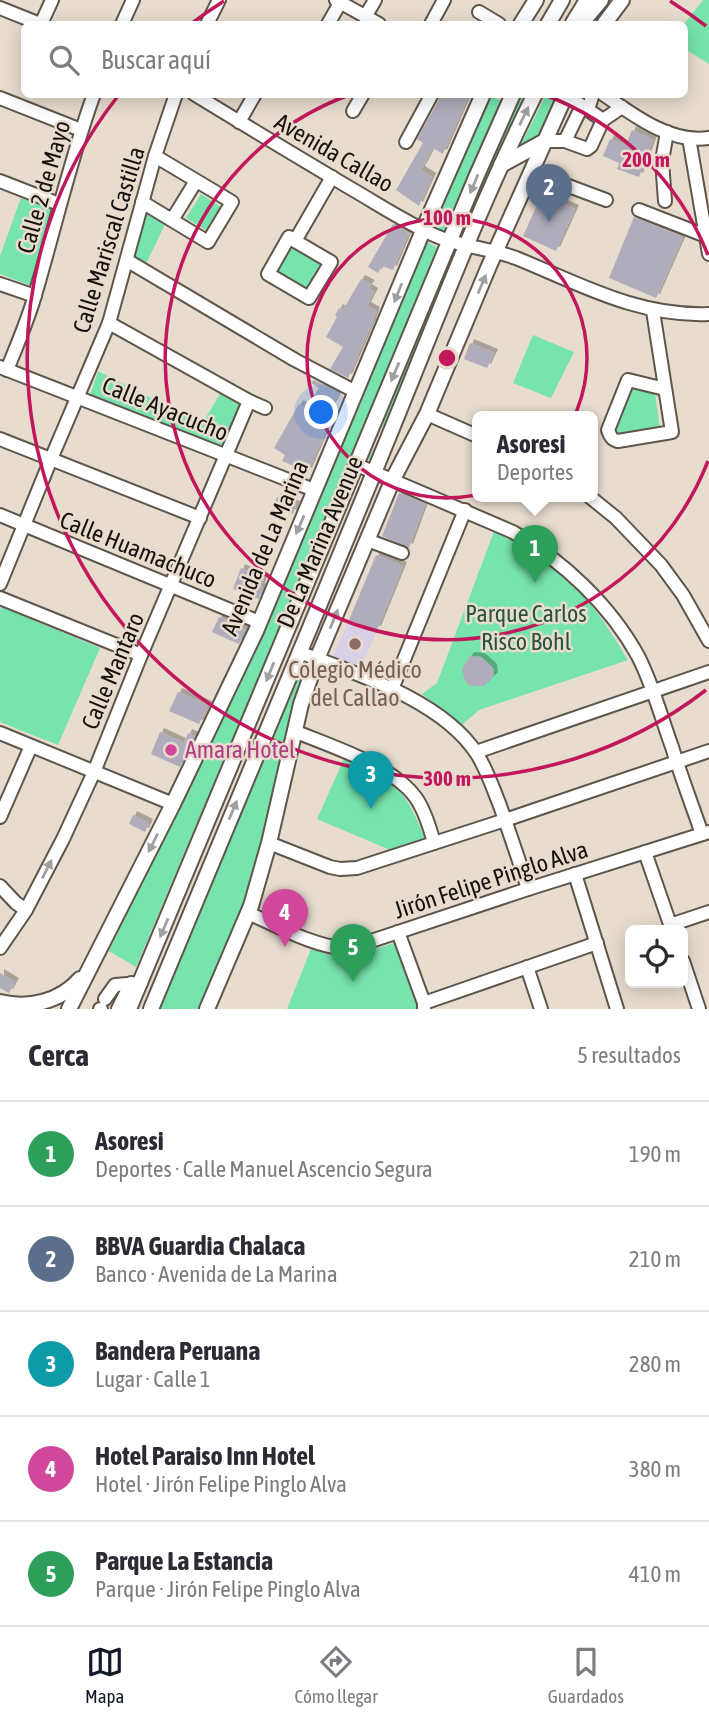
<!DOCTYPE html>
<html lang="es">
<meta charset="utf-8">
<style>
body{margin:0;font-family:"Asap Condensed",sans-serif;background:#f2f2f3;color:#2b2b33}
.controls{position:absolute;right:21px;bottom:21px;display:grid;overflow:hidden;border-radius:10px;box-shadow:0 4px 18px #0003}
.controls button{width:63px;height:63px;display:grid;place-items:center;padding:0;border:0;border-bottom:2px solid #e1e1e2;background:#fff;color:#2b2b33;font:35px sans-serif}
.you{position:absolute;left:322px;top:413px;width:24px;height:24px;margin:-18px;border:5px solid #fff;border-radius:50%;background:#1a73e8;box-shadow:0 0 0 10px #1a73e833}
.badge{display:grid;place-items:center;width:46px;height:46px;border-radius:50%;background:#111827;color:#fff;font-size:23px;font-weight:700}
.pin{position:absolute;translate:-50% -58px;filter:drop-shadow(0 2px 4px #0008)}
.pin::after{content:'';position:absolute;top:37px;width:24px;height:21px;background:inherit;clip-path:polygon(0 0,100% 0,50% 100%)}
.popup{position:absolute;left:472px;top:411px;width:126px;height:91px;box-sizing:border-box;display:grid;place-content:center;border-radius:10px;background:#fff;filter:drop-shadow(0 2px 5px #0005);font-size:23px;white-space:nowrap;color:#7c7c81}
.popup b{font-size:26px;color:#2b2b33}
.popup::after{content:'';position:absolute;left:50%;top:100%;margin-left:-14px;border:14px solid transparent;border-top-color:#fff}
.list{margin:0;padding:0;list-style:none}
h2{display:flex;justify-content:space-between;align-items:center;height:91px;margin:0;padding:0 28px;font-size:30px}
h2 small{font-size:23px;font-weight:400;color:#7c7c81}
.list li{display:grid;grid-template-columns:46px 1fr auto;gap:21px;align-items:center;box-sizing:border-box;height:105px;padding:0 28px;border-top:2px solid #e1e1e2}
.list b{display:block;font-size:26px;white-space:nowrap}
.list p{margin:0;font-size:23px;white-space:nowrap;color:#7c7c81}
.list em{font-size:23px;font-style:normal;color:#7c7c81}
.icon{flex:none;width:38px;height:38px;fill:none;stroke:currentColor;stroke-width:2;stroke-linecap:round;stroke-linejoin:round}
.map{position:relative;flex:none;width:709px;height:1009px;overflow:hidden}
.search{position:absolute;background:#fff;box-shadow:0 4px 18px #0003;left:21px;right:21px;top:21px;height:77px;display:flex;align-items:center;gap:18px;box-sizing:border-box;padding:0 24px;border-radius:10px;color:#7c7c81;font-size:26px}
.sheet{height:616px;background:#fff}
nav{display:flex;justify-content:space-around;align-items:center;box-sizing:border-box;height:98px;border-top:2px solid #e1e1e2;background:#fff;font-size:19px;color:#7c7c81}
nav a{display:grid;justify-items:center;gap:4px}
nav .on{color:#111827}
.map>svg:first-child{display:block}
.education{fill:#d8d0e6}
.green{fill:#77e4ae}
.building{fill:#afacbb;filter:url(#shadow)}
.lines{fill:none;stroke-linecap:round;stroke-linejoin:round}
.minor-casing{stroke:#5f554a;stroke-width:16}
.major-casing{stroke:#5f554a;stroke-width:18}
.minor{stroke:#fff;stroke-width:12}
.major{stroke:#fff;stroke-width:14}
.oneway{fill:#a2a09e}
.ring{fill:none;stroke:#c2185b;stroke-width:3.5}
.education-dot{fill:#8d6e63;stroke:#e8dccf;stroke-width:2.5}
.hotel-dot{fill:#d1479c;stroke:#e8dccf;stroke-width:2.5}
.labels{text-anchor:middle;stroke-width:5;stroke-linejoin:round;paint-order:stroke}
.street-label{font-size:24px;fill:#16120d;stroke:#e8dccf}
.park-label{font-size:24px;fill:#27543e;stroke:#e8dccf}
.education-label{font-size:24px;fill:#785e54;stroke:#e8dccf}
.hotel-label{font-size:24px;fill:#b23c85;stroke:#e8dccf;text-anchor:start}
.centre{fill:#c2185b;stroke:#e8dccf;stroke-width:3.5}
.ring-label{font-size:21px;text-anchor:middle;font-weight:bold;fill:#c2185b;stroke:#e8dccf;stroke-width:5;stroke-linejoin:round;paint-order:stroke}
</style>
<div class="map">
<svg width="709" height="1009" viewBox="0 0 709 1009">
<defs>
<filter id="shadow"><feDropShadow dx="4" dy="-4" stdDeviation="0" flood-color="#0004"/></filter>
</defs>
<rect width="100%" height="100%" fill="#e8dccf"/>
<path class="education" d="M349,621L377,631L360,669L332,657Z"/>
<g class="green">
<path d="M703,0H709V64L685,49L684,24Z"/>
<path d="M489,95L503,102L446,234L432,226Z"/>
<path d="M519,95H529L468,234L458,231Z"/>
<path d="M546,95H564L542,138L519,148Z"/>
<path d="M201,194L224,209L209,232L186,218Z"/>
<path d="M21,198L52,208L32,286L0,274V256Z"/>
<path d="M146,211L166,222L145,266L135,258Z"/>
<path d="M427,242L440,249L136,967L109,951L267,625Z"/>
<path d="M291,246L321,265L306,290L275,271Z"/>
<path d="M448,255L458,257L374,461L368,459L381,435L385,414Z"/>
<path d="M533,335L574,352L551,398L513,383Z"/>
<path d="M98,371L202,424L220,394L244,406L223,447L90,395Z"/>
<path d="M632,384L655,393L660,429L617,437L612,431Z"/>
<path d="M495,529C523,547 558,568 580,592C599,612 613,636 628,660L479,710L462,725L422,694L437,683Z"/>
<path d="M2,607L100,648L58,745L0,722V610Z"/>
<path d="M296,672L305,674L264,842L244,906L201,1009H158Z"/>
<path d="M344,759C358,767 376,773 389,782C408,795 416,818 425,838L390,850L317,819Z"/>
<path d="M394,943L418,1009H287L311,949L333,956H353Z"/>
</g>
<g class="building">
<path d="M442,94H460L467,99L443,154L433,148L421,170L432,177L419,206L396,190L423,143L417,139Z"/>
<path d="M632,130L653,140L639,177L617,169L619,163L603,156L610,139L626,145Z"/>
<path d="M542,194L575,209L556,251L523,236Z"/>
<path d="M634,217L683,237L656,298L609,278Z"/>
<path d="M393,224L410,234L407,237L393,270L382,266L378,273L368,267Z"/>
<path d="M361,279L371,284L368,288L374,292L367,306L376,311L372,323L348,378L330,369L343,347L326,337L337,317L335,315L339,308L343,310Z"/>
<path d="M470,343L494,353L487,368L464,359Z"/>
<path d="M314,380L339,393L330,410L334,412L308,472L282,461L285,455L274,448L299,404L307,408L311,401L319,388L311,383Z"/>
<path d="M399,493L425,504L409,548L382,536Z"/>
<path d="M277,497L296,505L293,514L273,506Z"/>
<path d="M376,555L403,566L377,630L349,620Z"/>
<path d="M241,568L264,578L261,587L263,588L259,599L233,589Z"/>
<path d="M219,617L245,629L239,644L212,632Z"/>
<path d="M470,656L481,657L493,668L494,676L484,686H470L465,681L462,669Z"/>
<path d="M178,692L208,705L199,724L169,711Z"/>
<path d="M160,732L184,743L188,733L195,736L180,767L151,754Z"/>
<path d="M133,815L149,823L145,832L129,824Z"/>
<path d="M0,973L15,982L9,993L0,988Z"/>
</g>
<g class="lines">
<g class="minor-casing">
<g id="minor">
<path d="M336,0L379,24"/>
<path d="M0,8L40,24"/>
<path d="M479,12L499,24"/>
<path d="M365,17L375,0"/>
<path d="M41,24L52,0"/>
<path d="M122,24L133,0"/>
<path d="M207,24L219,0"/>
<path d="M328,24L340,3"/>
<path d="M431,24L444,0"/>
<path d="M194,94C246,126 298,157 350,188C378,204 405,222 434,235C460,247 489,248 516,258C580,284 638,317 709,314"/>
<path d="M603,94C633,115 671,144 709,138"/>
<path d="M566,95L603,120"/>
<path d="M0,98L81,130"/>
<path d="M588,109L593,94"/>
<path d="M353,111L363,94"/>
<path d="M239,122L255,94"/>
<path d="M689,138L709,254"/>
<path d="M545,141H565L587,149L591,146L603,120L622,107"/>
<path d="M565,141L582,106"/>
<path d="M406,142L432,94"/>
<path d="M531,172L606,200"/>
<path d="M0,181L59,204"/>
<path d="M665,201L662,161L667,132"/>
<path d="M142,202L208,242L232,202L155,156"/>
<path d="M639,210L706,236"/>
<path d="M172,220L196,181"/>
<path d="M295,241L331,262L309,298L268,274L289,237L295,241L332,177"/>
<path d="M128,261L295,360L356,392"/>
<path d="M0,284L35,296"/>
<path d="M653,311L672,432L618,441C612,440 610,436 608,430L628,380L665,389"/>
<path d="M109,323L249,401L265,408"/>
<path d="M0,367L314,490"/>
<path d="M7,370C17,345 28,320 35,295C55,228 70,160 94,94"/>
<path d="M427,414L477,436"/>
<path d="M0,439L200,518"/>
<path d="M357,465L513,532C563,561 610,605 638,656C653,685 661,717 672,747C681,776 692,805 702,834"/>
<path d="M590,497L616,518L661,565L683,595L709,641"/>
<path d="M0,515L259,622"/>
<path d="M367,540L402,553"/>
<path d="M0,584L51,459L109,323L155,156L176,94"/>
<path d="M0,598L141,655"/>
<path d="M299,652C357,674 442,700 477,754C487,770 492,786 499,803C509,831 519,860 528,889"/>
<path d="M392,689L465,510"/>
<path d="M294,731C330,746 394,766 416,798C425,811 430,828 434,843"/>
<path d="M0,733L173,804"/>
<path d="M476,752L709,672"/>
<path d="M0,817L31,746"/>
<path d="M269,843L330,867L340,869L357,868L505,820L709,751"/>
<path d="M645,852L672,930"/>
<path d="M575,874L617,1009"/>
<path d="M0,886L16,903L26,910"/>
<path d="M248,913C280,927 312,946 347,949L528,889L709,832"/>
<path d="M670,925L709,912"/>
<path d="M398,932L424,1003V1009"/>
<path d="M0,948L26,910L63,839L94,772L141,655L249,401"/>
<path d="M683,961L699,1009"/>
<path d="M527,967L541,1009"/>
<path d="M105,999L115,985L141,983"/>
<path d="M424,1003L597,943"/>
<path d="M100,1009H101"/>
<path d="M118,1009L131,983"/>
</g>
</g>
<g class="major-casing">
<g id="major">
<path d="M573,23L587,0"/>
<path d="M521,24L536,0"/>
<path d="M548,24L562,0"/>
<path d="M581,24L601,0"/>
<path d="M604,24L622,0"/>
<path d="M501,165L545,141"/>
<path d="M0,1002C28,1009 60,1002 80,979"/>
<path d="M69,1009L173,804L256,631L427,221L483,94"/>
<path d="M129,1009L477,175L513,94"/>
<path d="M151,1009C226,830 301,650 375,470C427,345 474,216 535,94"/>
<path d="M207,1009L251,906L269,843L301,704L317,659L393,479L427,414L489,266L566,94"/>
</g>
</g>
<use href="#minor" class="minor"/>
<use href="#major" class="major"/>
</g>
<defs><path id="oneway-solid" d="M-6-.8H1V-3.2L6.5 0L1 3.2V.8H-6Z" transform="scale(1.75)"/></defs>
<g class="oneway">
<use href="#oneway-solid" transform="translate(524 116) rotate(-64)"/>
<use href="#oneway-solid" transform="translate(474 184) rotate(113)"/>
<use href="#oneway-solid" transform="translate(482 284) rotate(-67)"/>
<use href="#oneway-solid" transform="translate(398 293) rotate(112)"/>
<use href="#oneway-solid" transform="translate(395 372) rotate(113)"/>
<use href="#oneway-solid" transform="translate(300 525) rotate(113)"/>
<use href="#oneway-solid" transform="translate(334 619) rotate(-67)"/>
<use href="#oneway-solid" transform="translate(270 672) rotate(112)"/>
<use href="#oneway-solid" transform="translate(233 810) rotate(-67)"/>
<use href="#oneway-solid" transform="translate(153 843) rotate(117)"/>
<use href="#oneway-solid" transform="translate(47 869) rotate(-63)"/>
<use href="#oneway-solid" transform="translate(164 928) rotate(113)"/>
</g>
<g class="ring">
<circle cx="447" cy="358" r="140"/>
<path d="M708 461A281 281 0 1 1 349 95M545 95A281 281 0 0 1 708 255"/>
<path d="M706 690A421 421 0 0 1 118 96M191 24A421 421 0 0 1 224 1M670 1A421 421 0 0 1 706 26"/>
</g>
<circle class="education-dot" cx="355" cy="644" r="7"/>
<circle class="hotel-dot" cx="171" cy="750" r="7"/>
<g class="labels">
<g class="street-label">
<text transform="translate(334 153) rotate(30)" y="8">Avenida Callao</text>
<text transform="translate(44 187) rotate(-74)" y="8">Calle 2 de Mayo</text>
<text transform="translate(109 240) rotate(-73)" y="8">Calle Mariscal Castilla</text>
<text transform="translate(165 409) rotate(22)" y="8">Calle Ayacucho</text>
<text transform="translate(320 542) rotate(-67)" y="8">De La Marina Avenue</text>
<text transform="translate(265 548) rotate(-67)" y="8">Avenida de La Marina</text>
<text transform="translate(138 550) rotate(22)" y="8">Calle Huamachuco</text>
<text transform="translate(113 671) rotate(-67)" y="8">Calle Mantaro</text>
<text transform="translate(491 880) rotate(-18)" y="8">Jirón Felipe Pinglo Alva</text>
</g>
<g class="park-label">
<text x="526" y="622">Parque Carlos<tspan x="526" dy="28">Risco Bohl</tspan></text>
</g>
<g class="education-label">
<text x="355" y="678">Colegio Médico<tspan x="355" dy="28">del Callao</tspan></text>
</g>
<g class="hotel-label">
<text x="185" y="758">Amara Hotel</text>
</g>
</g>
<circle cx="447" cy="358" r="10" class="centre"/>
<g class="ring-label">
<text x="646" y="167">200 m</text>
<text x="447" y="225">100 m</text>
<text x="447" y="786">300 m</text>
</g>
</svg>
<div class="controls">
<button><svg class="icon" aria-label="locate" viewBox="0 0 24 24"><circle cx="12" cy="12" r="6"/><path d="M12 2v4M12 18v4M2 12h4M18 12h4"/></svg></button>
</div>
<div class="you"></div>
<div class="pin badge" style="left:535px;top:583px;background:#2e9e5b">1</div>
<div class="popup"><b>Asoresi</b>Deportes</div>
<div class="pin badge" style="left:549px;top:222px;background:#5c6f8a">2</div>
<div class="pin badge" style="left:371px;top:809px;background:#0f9aa8">3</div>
<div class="pin badge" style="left:285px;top:947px;background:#d1479c">4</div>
<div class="pin badge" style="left:353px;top:982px;background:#2e9e5b">5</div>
<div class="search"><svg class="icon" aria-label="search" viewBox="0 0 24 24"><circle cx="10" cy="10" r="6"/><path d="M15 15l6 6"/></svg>Buscar aquí</div>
</div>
<section class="sheet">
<h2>Cerca<small>5 resultados</small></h2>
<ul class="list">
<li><span class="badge" style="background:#2e9e5b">1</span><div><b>Asoresi</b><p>Deportes · Calle Manuel Ascencio Segura</p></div><em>190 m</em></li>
<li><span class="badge" style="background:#5c6f8a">2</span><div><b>BBVA Guardia Chalaca</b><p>Banco · Avenida de La Marina</p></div><em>210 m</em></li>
<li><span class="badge" style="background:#0f9aa8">3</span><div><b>Bandera Peruana</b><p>Lugar · Calle 1</p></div><em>280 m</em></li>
<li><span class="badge" style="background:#d1479c">4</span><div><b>Hotel Paraiso Inn Hotel</b><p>Hotel · Jirón Felipe Pinglo Alva</p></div><em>380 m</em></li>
<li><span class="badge" style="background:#2e9e5b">5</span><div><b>Parque La Estancia</b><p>Parque · Jirón Felipe Pinglo Alva</p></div><em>410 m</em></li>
</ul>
</section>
<nav>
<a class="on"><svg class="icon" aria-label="map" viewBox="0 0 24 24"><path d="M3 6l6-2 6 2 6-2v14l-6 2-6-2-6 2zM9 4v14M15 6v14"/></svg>Mapa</a>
<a><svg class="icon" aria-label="directions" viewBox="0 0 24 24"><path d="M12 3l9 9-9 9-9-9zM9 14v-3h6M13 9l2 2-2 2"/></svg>Cómo llegar</a>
<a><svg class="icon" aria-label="saved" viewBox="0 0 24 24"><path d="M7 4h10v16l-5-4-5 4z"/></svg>Guardados</a>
</nav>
